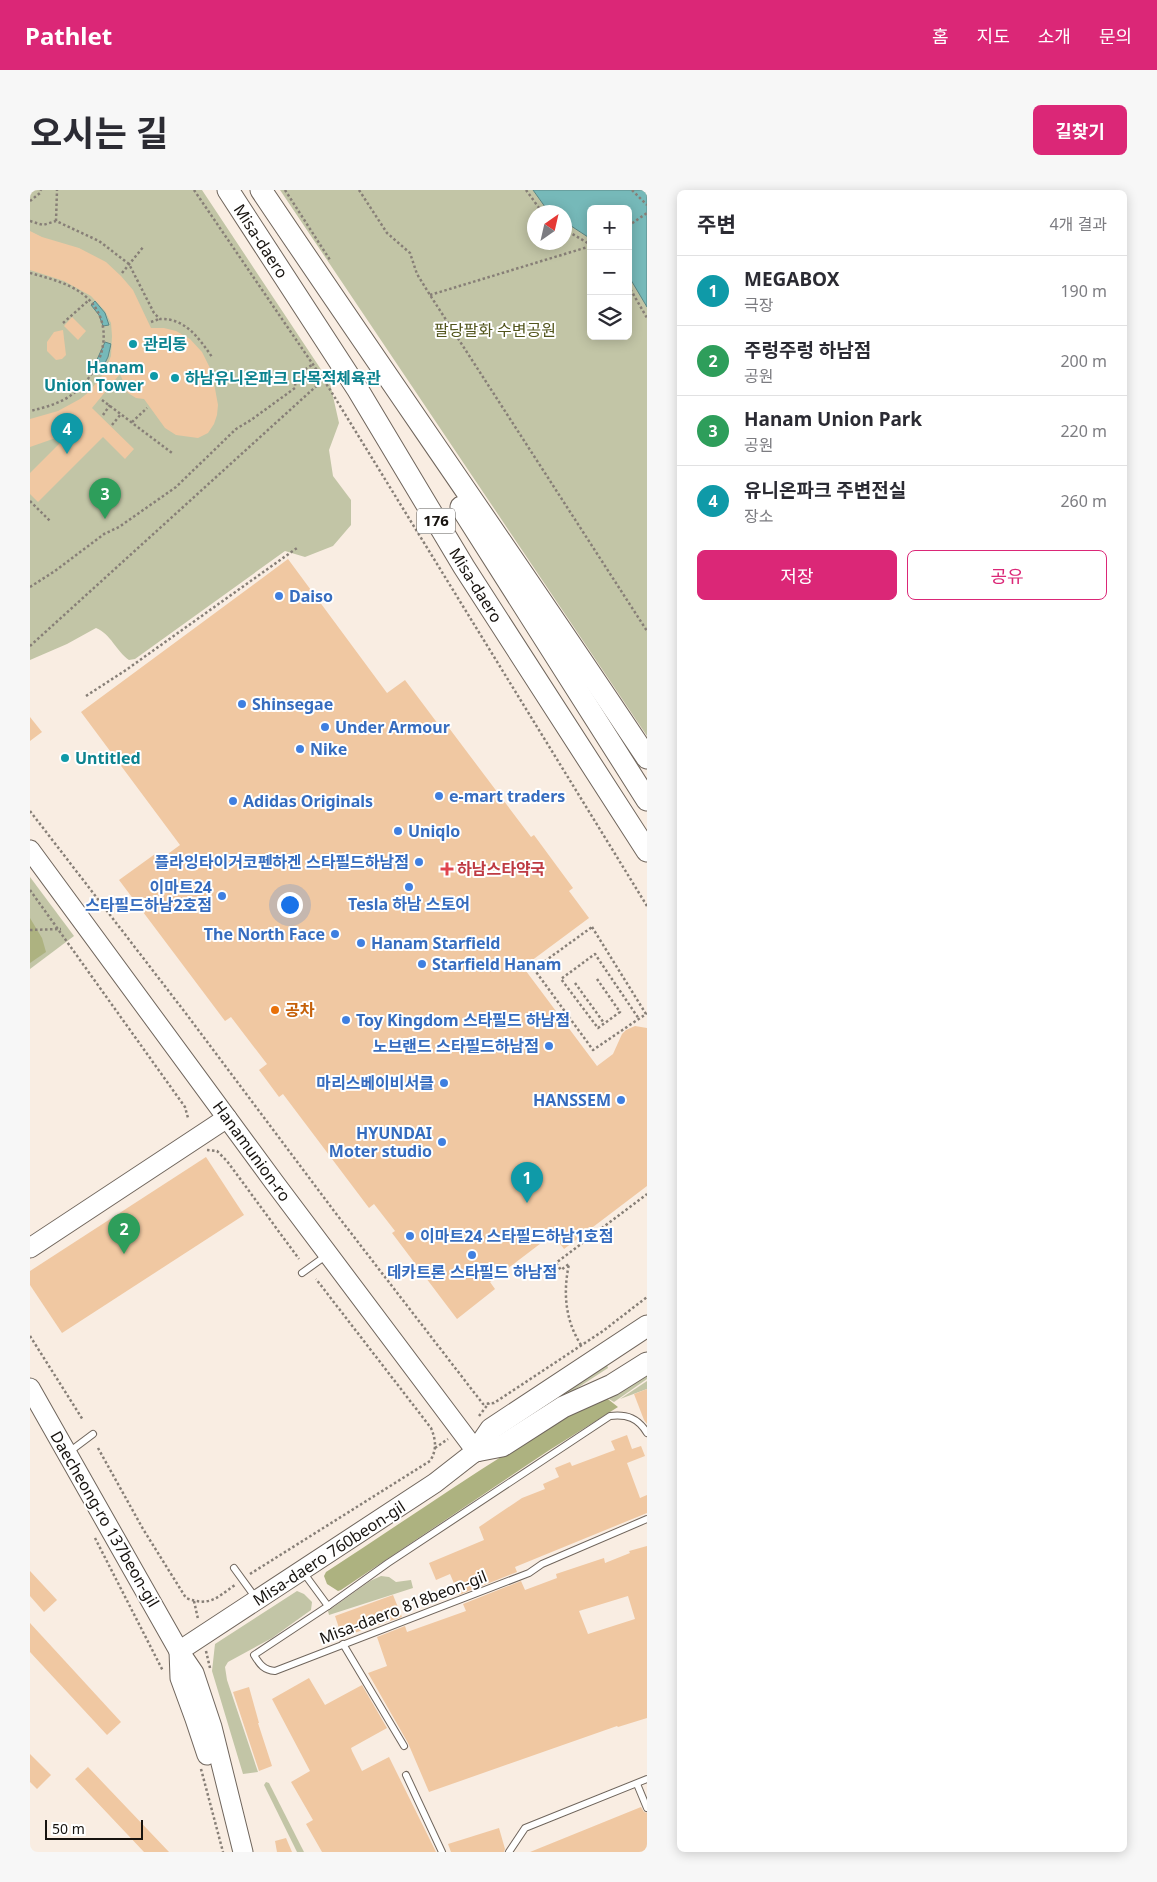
<!DOCTYPE html>
<html lang="ko">
<meta charset="utf-8">
<style>
body{margin:0;font-family:"Noto Sans","Noto Sans KR",sans-serif;background:#f7f7f7;color:#2b2b33}
.controls{position:absolute;right:15px;top:15px;display:grid;overflow:hidden;border-radius:8px;box-shadow:0 2px 12px #0003}
.controls button{width:45px;height:45px;display:grid;place-items:center;padding:0;border:0;border-bottom:1px solid #e1e1e2;background:#fff;color:#2b2b33;font:25px sans-serif}
.compass{position:absolute;left:497px;top:15px;width:45px;height:45px;border-radius:50%;background:#fff;box-shadow:0 2px 12px #0003;rotate:34deg}
.scale{position:absolute;left:15px;bottom:12px;width:98px;box-sizing:border-box;padding-left:5px;border:2px solid #17130f;border-top:0;font-size:14px;line-height:18px;white-space:nowrap;color:#17130f;-webkit-text-stroke:4px #fff;paint-order:stroke}
.you{position:absolute;left:259px;top:714px;width:18px;height:18px;margin:-12px;border:4px solid #fff;border-radius:50%;background:#1a73e8;box-shadow:0 0 0 8px #1a73e833}
.badge{display:grid;place-items:center;width:32px;height:32px;border-radius:50%;background:#db2777;color:#fff;font-size:16px;font-weight:700}
.pin{position:absolute;translate:-50% -41px;filter:drop-shadow(0 1px 2px #0008)}
.pin::after{content:'';position:absolute;top:26px;width:18px;height:15px;background:inherit;clip-path:polygon(0 0,100% 0,50% 100%)}
.list{margin:0;padding:0;list-style:none}
h2{display:flex;justify-content:space-between;align-items:center;height:65px;margin:0;padding:0 20px;font-size:21px}
h2 small{font-size:16px;font-weight:400;color:#7c7c81}
.list li{display:grid;grid-template-columns:32px 1fr auto;gap:15px;align-items:center;box-sizing:border-box;height:70px;padding:0 20px;border-top:1px solid #e1e1e2}
.list b{display:block;font-size:19px;white-space:nowrap}
.list p{margin:0;font-size:16px;white-space:nowrap;color:#7c7c81}
.list em{font-size:16px;font-style:normal;color:#7c7c81}
.actions{display:flex;gap:10px;padding:15px 20px}
.actions a{flex:1;padding:11px 0;border:1px solid #db2777;border-radius:8px;text-align:center;font-size:18px;color:#db2777}
.actions .main{background:#db2777;color:#fff}
.icon{flex:none;width:28px;height:28px;fill:none;stroke:currentColor;stroke-width:2;stroke-linecap:round;stroke-linejoin:round}
.map{position:relative;flex:none;width:617px;height:1662px;overflow:hidden;border-radius:8px}
header{display:flex;align-items:center;gap:30px;box-sizing:border-box;height:70px;padding:0 25px;background:#db2777;color:#fff}
header strong{font-size:24px}
nav{display:flex;gap:28px;margin-inline-start:auto;font-size:18px}
.intro{display:flex;align-items:center;justify-content:space-between;box-sizing:border-box;height:120px;padding:0 30px}
h1{margin:0;font-size:35px}
.button{padding:12px 22px;border-radius:8px;background:#db2777;color:#fff;font-size:18px;font-weight:700}
main{display:flex;gap:30px;padding:0 30px}
aside{flex:1;background:#fff;border-radius:8px;box-shadow:0 2px 12px #0003}
.map>svg:first-child{display:block}
.green{fill:#c2c5a6;fill-rule:evenodd}
.forest{fill:#adb280}
.water{fill:#76b9b9;stroke:#5a8786}
.building{fill:#f0c8a2;fill-rule:evenodd}
.lines{fill:none;stroke-linecap:round;stroke-linejoin:round}
.lane-casing{stroke:#6f655c;stroke-width:8}
.secondary-casing{stroke:#6f655c;stroke-width:21}
.primary-casing{stroke:#6f655c;stroke-width:23}
.path{stroke:#877f77;stroke-width:2.5;stroke-dasharray:2.5 2.5;stroke-linecap:butt}
.lane{stroke:#fff;stroke-width:6}
.secondary{stroke:#fff;stroke-width:19}
.primary{stroke:#fff;stroke-width:21}
.culture-dot{fill:#0f9aa8;stroke:#fff;stroke-width:2}
.shop-dot{fill:#3f7fe0;stroke:#fff;stroke-width:2}
.health-dot{fill:#e0444e;stroke:#fff;stroke-width:2}
.food-dot{fill:#e8710a;stroke:#fff;stroke-width:2}
.labels{text-anchor:middle;stroke-width:4;stroke-linejoin:round;paint-order:stroke}
.shield{fill:#fff;stroke:#5d5a57;stroke-width:1}
.shield-label{font-size:15px;font-weight:bold;fill:#17130f}
.street-label{font-size:16px;fill:#17130f;stroke:#fff}
.park-label{font-size:16px;fill:#51541b;stroke:#fff}
.culture-label{font-size:16px;font-weight:bold;fill:#0d838f;stroke:#fff;text-anchor:start}
.shop-label{font-size:16px;font-weight:bold;fill:#366cbe;stroke:#fff;text-anchor:start}
.health-label{font-size:16px;font-weight:bold;fill:#be3a42;stroke:#fff;text-anchor:start}
.food-label{font-size:16px;font-weight:bold;fill:#c56008;stroke:#fff;text-anchor:start}
</style>
<header>
<strong>Pathlet</strong>
<nav><a>홈</a><a>지도</a><a>소개</a><a>문의</a></nav>
</header>
<div class="intro"><h1>오시는 길</h1><a class="button">길찾기</a></div>
<main>
<div class="map">
<svg width="617" height="1662" viewBox="0 0 617 1662">
<rect width="100%" height="100%" fill="#f9ede2"/>
<g class="green">
<path d="M0,0H172L300,193L309,233L299,260L303,286L321,310V335L303,356L275,367L255,361L105,469L99,470C86,461 81,444 66,438L37,454L0,470Z"/>
<path d="M250,0H617V546ZM561,19H598V146H561ZM504,22H534V52H504Z"/>
<path d="M0,687L44,746L0,779Z"/>
<path d="M577,1175L578,1178L486,1238L523,1210Z"/>
<path d="M617,1180V1189L584,1212L574,1206Z"/>
<path d="M617,1191V1199L590,1209Z"/>
<path d="M351,1386L359,1387L366,1392L381,1390L383,1398L299,1425L298,1421L340,1391Z"/>
<path d="M267,1401L274,1404L282,1412L281,1420L242,1448L198,1472L195,1477L197,1490L228,1582L213,1584L182,1481L185,1454Z"/>
<path d="M236,1592L239,1593L274,1662H267L234,1595Z"/>
</g>
<g class="forest">
<path d="M0,728L12,748L16,762L0,773Z"/>
<path d="M574,1206L588,1217L518,1261L311,1400L308,1401L297,1394L294,1386L296,1382C387,1323 479,1257 574,1206Z"/>
</g>
<g class="water">
<path d="M503,0H617V117L598,85V19H561V49L535,32L534,22L518,21Z"/>
<path d="M65,111L75,123L79,135L73,136L69,125L61,115Z"/>
<path d="M75,152L81,154L78,167L73,177L65,174Z"/>
</g>
<g class="building">
<path d="M0,41L12,47L49,58L76,72L91,86L103,100L121,138H134L146,141L160,149L172,162L182,182L188,215L187,225L184,234L178,243L168,248L146,245L135,238L114,209L106,208L98,203L90,184L62,218L104,259L95,269L73,247L8,312L0,304V283L40,243L0,257V229L28,221L50,209L59,202L74,183L81,166L82,146L81,133L75,121L61,106L34,91L0,80Z"/>
<path d="M42,127L56,141L48,150L34,136Z"/>
<path d="M33,140L36,165L32,169L26,170L17,161V152L24,142Z"/>
<path d="M258,369L357,503L375,490L414,542L419,538L501,647L504,645L543,698L539,701L559,728L493,777L567,876L583,864L592,844L596,840L605,836L617,838V996L534,1059L523,1044L460,1092L465,1099L427,1129L362,1043L365,1041L344,1014L339,1018L253,904L249,907L229,880L237,874L201,827L195,831L89,690L125,664L131,669L150,655L51,522Z"/>
<path d="M0,527L12,542L0,551Z"/>
<path d="M176,967L214,1025L32,1143L0,1095V1081Z"/>
<path d="M617,1199V1234L614,1230L604,1204Z"/>
<path d="M597,1245L602,1259L611,1256L615,1266L597,1273L610,1308L617,1305V1323L485,1377L487,1382L429,1405L420,1384L406,1390L399,1373L454,1350L449,1337L492,1308L515,1299L513,1294L529,1287L525,1278L540,1272L542,1276L585,1260L581,1251Z"/>
<path d="M617,1356V1528L588,1537L587,1536L399,1602L378,1553L338,1483L357,1476L347,1447L375,1436L377,1442L436,1421L433,1414L491,1391L495,1400L527,1388L526,1384L574,1368L575,1373L600,1363L599,1361ZM598,1406L605,1429L558,1444L549,1421Z"/>
<path d="M0,1381L27,1410L14,1422L0,1406Z"/>
<path d="M363,1405L372,1427L312,1447L305,1426Z"/>
<path d="M0,1433L91,1532L77,1545L0,1462Z"/>
<path d="M279,1488L295,1515L332,1495L357,1538L321,1558L322,1561L332,1581L359,1567L406,1662H292L276,1634L283,1630L261,1592L280,1581L242,1509Z"/>
<path d="M219,1497L229,1533H228L242,1576L229,1581L203,1502Z"/>
<path d="M0,1564L21,1585L7,1599L0,1592Z"/>
<path d="M58,1577L78,1598L139,1662H114L45,1589Z"/>
<path d="M611,1617L614,1622L617,1623V1662H500Z"/>
<path d="M469,1638L475,1659L474,1662H421L418,1654Z"/>
<path d="M256,1648L262,1662H247L245,1651Z"/>
</g>
<g class="lines">
<g class="lane-casing">
<g id="lane">
<path d="M272,1083L297,1065"/>
<path d="M39,1262L63,1244"/>
<path d="M204,1378L225,1407"/>
<path d="M273,1382L298,1416L358,1373L580,1226C597,1224 608,1228 617,1243"/>
<path d="M298,1416L224,1465C230,1475 234,1480 245,1481L499,1383L512,1374L617,1329"/>
<path d="M313,1454L374,1556"/>
<path d="M376,1585L412,1662"/>
<path d="M607,1594L617,1618"/>
<path d="M479,1662L495,1638L617,1589"/>
</g>
</g>
<g class="secondary-casing">
<g id="secondary">
<path d="M0,660L244,992L446,1261L405,1293L149,1461"/>
<path d="M0,1058L197,928"/>
<path d="M0,1198L149,1461L164,1483L182,1537L213,1662"/>
<path d="M149,1461L150,1488L165,1529L177,1565"/>
</g>
</g>
<g class="primary-casing">
<g id="primary">
<path d="M198,0L328,200L434,377L617,661"/>
<path d="M231,0C359,190 490,377 617,568"/>
<path d="M431,317L617,610"/>
<path d="M446,1261L461,1239L617,1136"/>
<path d="M446,1261L472,1256L533,1217L582,1195L617,1173"/>
</g>
</g>
<g class="path">
<path d="M164,0L299,198L617,716"/>
<path d="M255,0L300,70"/>
<path d="M329,0L357,43L380,63L387,84L400,105L617,441"/>
<path d="M496,0L512,22"/>
<path d="M602,0L617,15"/>
<path d="M0,11L10,3L11,0"/>
<path d="M0,31L13,35L26,31L69,51L99,74L124,123L130,129C155,128 169,148 182,167"/>
<path d="M26,31L27,0"/>
<path d="M598,36L617,23"/>
<path d="M534,39L561,55"/>
<path d="M0,83C18,88 39,93 54,105C89,134 73,183 40,206C28,214 13,218 0,221"/>
<path d="M92,83L114,56"/>
<path d="M598,95L617,128"/>
<path d="M400,105L561,56"/>
<path d="M121,132L129,129"/>
<path d="M33,133L59,110"/>
<path d="M57,191L58,199"/>
<path d="M72,210L142,263"/>
<path d="M73,225L80,215"/>
<path d="M102,232L117,218"/>
<path d="M82,235L91,224"/>
<path d="M0,311L21,332"/>
<path d="M0,397L25,381L74,344L89,337L146,297L206,239L221,230L265,198C265,185 272,181 282,175L283,176"/>
<path d="M0,456L293,190L292,189"/>
<path d="M56,506L96,480L267,358"/>
<path d="M0,621L154,821L304,1021L453,1214L464,1213L573,1141L617,1107"/>
<path d="M0,700L155,917L158,928"/>
<path d="M562,737L616,824L563,860L504,779Z"/>
<path d="M0,740L31,739"/>
<path d="M567,789L590,822L568,838L531,789L565,764L609,829"/>
<path d="M545,793L574,833"/>
<path d="M177,960L187,961L197,971L269,1069"/>
<path d="M0,1146L53,1230"/>
<path d="M551,1155C535,1130 533,1102 539,1074L531,1080L526,1073L617,1004"/>
<path d="M449,1226L459,1213"/>
<path d="M68,1258L113,1339L156,1408C180,1417 186,1408 205,1395"/>
<path d="M405,1258L418,1249"/>
<path d="M65,1348L133,1481"/>
<path d="M220,1384L400,1271C407,1260 406,1250 401,1238L286,1089"/>
<path d="M164,1411L168,1429"/>
<path d="M176,1461L180,1478"/>
<path d="M171,1579L193,1662"/>
</g>
<use href="#lane" class="lane"/>
<use href="#secondary" class="secondary"/>
<use href="#primary" class="primary"/>
</g>
<g class="culture-dot">
<circle cx="103" cy="154" r="5"/>
<circle cx="124" cy="186" r="5"/>
<circle cx="145" cy="188" r="5"/>
<circle cx="35" cy="568" r="5"/>
</g>
<g class="shop-dot">
<circle cx="249" cy="406" r="5"/>
<circle cx="212" cy="514" r="5"/>
<circle cx="295" cy="537" r="5"/>
<circle cx="270" cy="559" r="5"/>
<circle cx="409" cy="606" r="5"/>
<circle cx="203" cy="611" r="5"/>
<circle cx="368" cy="641" r="5"/>
<circle cx="389" cy="672" r="5"/>
<circle cx="379" cy="697" r="5"/>
<circle cx="192" cy="706" r="5"/>
<circle cx="305" cy="744" r="5"/>
<circle cx="331" cy="753" r="5"/>
<circle cx="392" cy="774" r="5"/>
<circle cx="316" cy="830" r="5"/>
<circle cx="519" cy="856" r="5"/>
<circle cx="414" cy="893" r="5"/>
<circle cx="591" cy="910" r="5"/>
<circle cx="412" cy="952" r="5"/>
<circle cx="380" cy="1046" r="5"/>
<circle cx="442" cy="1065" r="5"/>
</g>
<path class="health-dot" d="M414.5 671.5h5v5h5v5h-5v5h-5v-5h-5v-5h5z"/>
<circle class="food-dot" cx="245" cy="820" r="5"/>
<g class="labels">
<rect class="shield" x="387" y="318.5" width="38" height="25" rx="4"/>
<g class="shield-label">
<text x="406" y="336">176</text>
</g>
<g class="street-label">
<text transform="translate(231 51) rotate(57)" y="6">Misa-daero</text>
<text transform="translate(446 395) rotate(58)" y="6">Misa-daero</text>
<text transform="translate(222 961) rotate(54)" y="6">Hanamunion-ro</text>
<text transform="translate(75 1329) rotate(60)" y="6">Daecheong-ro 137beon-gil</text>
<text transform="translate(299 1363) rotate(-33)" y="6">Misa-daero 760beon-gil</text>
<text transform="translate(373 1417) rotate(-21)" y="6">Misa-daero 818beon-gil</text>
</g>
<g class="park-label">
<text x="465" y="146">팔당팔화 수변공원</text>
</g>
<g class="culture-label">
<text x="113" y="160">관리동</text>
<text x="114" y="183" text-anchor="end">Hanam<tspan x="114" dy="18">Union Tower</tspan></text>
<text x="155" y="194">하남유니온파크 다목적체육관</text>
<text x="45" y="574">Untitled</text>
</g>
<g class="shop-label">
<text x="259" y="412">Daiso</text>
<text x="222" y="520">Shinsegae</text>
<text x="305" y="543">Under Armour</text>
<text x="280" y="565">Nike</text>
<text x="419" y="612">e-mart traders</text>
<text x="213" y="617">Adidas Originals</text>
<text x="378" y="647">Uniqlo</text>
<text x="379" y="678" text-anchor="end">플라잉타이거코펜하겐 스타필드하남점</text>
<text x="182" y="703" text-anchor="end">이마트24<tspan x="182" dy="18">스타필드하남2호점</tspan></text>
<text x="379" y="720" text-anchor="middle">Tesla 하남 스토어</text>
<text x="295" y="750" text-anchor="end">The North Face</text>
<text x="341" y="759">Hanam Starfield</text>
<text x="402" y="780">Starfield Hanam</text>
<text x="326" y="836">Toy Kingdom 스타필드 하남점</text>
<text x="509" y="862" text-anchor="end">노브랜드 스타필드하남점</text>
<text x="404" y="899" text-anchor="end">마리스베이비서클</text>
<text x="581" y="916" text-anchor="end">HANSSEM</text>
<text x="402" y="949" text-anchor="end">HYUNDAI<tspan x="402" dy="18">Moter studio</tspan></text>
<text x="390" y="1052">이마트24 스타필드하남1호점</text>
<text x="442" y="1088" text-anchor="middle">데카트론 스타필드 하남점</text>
</g>
<g class="health-label">
<text x="427" y="685">하남스타약국</text>
</g>
<g class="food-label">
<text x="255" y="826">공차</text>
</g>
</g>
</svg>
<div class="controls">
<button>+</button>
<button>−</button>
<button><svg class="icon" aria-label="layers" viewBox="0 0 24 24"><path d="M12 4l9 5-9 5-9-5zM3 14l9 5 9-5"/></svg></button>
</div>
<svg class="compass" viewBox="-18 -18 36 36"><path d="M0-13l5 13h-10z" fill="#e53935"/><path d="M0 13l5-13h-10z" fill="#7c7c81"/></svg>
<div class="scale">50 m</div>
<div class="you"></div>
<div class="pin badge" style="left:497px;top:1013px;background:#0f9aa8">1</div>
<div class="pin badge" style="left:94px;top:1064px;background:#2e9e5b">2</div>
<div class="pin badge" style="left:75px;top:329px;background:#2e9e5b">3</div>
<div class="pin badge" style="left:37px;top:264px;background:#0f9aa8">4</div>
</div>
<aside>
<h2>주변<small>4개 결과</small></h2>
<ul class="list">
<li><span class="badge" style="background:#0f9aa8">1</span><div><b>MEGABOX</b><p>극장</p></div><em>190 m</em></li>
<li><span class="badge" style="background:#2e9e5b">2</span><div><b>주렁주렁 하남점</b><p>공원</p></div><em>200 m</em></li>
<li><span class="badge" style="background:#2e9e5b">3</span><div><b>Hanam Union Park</b><p>공원</p></div><em>220 m</em></li>
<li><span class="badge" style="background:#0f9aa8">4</span><div><b>유니온파크 주변전실</b><p>장소</p></div><em>260 m</em></li>
</ul>
<div class="actions"><a class="main">저장</a><a>공유</a></div>
</aside>
</main>
